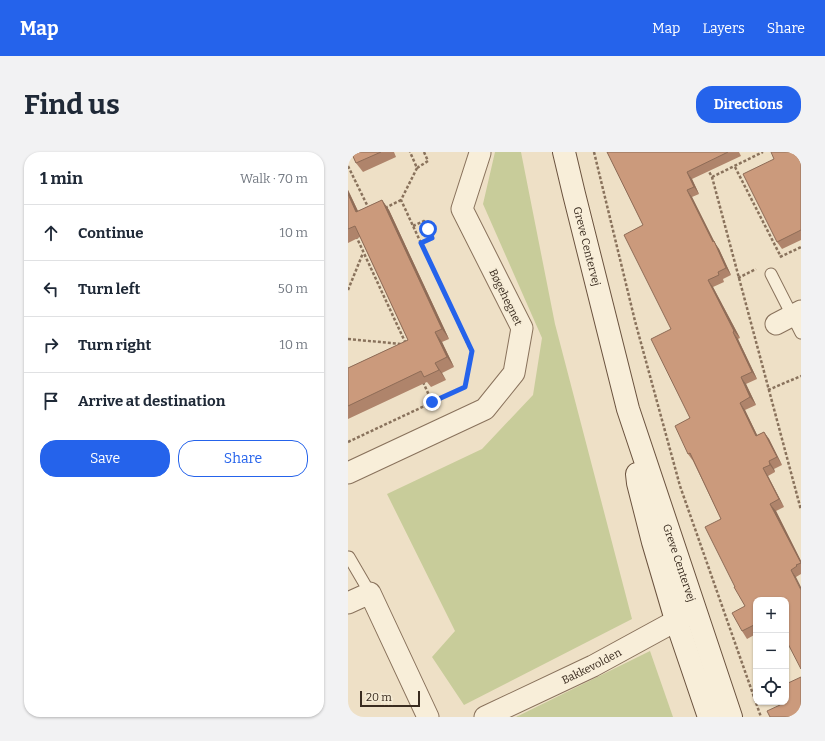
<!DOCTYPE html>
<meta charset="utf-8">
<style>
body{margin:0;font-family:Bitter,serif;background:#f2f2f3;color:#1f2937}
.controls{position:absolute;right:12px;bottom:12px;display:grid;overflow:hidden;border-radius:8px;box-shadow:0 1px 3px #0004}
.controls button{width:36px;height:36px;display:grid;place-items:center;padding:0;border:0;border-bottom:1px solid #e0e1e3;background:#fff;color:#1f2937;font:20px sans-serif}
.scale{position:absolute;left:12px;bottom:10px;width:60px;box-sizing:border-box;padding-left:4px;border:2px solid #392b1f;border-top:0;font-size:11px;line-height:14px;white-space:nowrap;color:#392b1f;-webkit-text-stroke:3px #f5ebd5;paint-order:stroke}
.stop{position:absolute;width:12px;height:12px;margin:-9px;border:3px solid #2563eb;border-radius:50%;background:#fff}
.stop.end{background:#2563eb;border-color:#fff;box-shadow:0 1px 4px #0008}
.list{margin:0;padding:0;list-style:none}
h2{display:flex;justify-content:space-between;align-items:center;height:52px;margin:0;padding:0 16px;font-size:17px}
h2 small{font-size:13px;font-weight:400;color:#747a83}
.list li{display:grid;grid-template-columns:26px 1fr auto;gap:12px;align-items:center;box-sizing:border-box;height:56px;padding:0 16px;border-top:1px solid #e0e1e3}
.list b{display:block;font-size:15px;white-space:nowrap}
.list em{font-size:13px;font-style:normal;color:#747a83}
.actions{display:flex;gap:8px;padding:12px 16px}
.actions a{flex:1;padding:9px 0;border:1px solid #2563eb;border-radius:16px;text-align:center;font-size:14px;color:#2563eb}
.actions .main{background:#2563eb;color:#fff}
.icon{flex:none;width:22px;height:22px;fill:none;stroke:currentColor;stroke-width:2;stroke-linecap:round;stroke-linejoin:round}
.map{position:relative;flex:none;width:453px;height:565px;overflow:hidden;border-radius:16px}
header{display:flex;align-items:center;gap:24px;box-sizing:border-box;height:56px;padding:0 20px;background:#2563eb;color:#fff}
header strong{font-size:19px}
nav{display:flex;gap:22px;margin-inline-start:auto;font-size:14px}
.intro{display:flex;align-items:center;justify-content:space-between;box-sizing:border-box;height:96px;padding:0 24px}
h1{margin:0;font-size:28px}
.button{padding:10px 18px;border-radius:16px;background:#2563eb;color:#fff;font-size:14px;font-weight:700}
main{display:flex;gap:24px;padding:0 24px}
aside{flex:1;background:#fff;border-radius:16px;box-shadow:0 1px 3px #0004}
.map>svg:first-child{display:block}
.green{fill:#c8cc9a}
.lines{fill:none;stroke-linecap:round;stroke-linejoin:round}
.lane-casing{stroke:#89725c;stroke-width:13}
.street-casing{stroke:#89725c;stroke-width:23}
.secondary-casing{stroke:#6b533f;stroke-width:24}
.path{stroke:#89725c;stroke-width:2.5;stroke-dasharray:3 2;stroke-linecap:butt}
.lane{stroke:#f8eed9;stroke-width:11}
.street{stroke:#f8eed9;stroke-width:21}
.secondary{stroke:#f8eed9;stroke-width:22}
.wall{fill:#af846b}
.shaded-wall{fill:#8e6c57}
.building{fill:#cb9a7c;stroke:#8e6c57}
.route{stroke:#2563eb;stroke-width:5}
.labels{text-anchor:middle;stroke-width:3;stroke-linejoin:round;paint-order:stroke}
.street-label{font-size:11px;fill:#392b1f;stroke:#f5ebd5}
</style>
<header>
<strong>Map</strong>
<nav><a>Map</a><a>Layers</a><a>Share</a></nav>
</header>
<div class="intro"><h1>Find us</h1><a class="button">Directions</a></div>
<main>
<aside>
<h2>1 min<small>Walk · 70 m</small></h2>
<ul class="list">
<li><svg class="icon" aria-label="ahead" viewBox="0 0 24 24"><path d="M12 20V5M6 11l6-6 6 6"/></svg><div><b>Continue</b></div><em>10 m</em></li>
<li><svg class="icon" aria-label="left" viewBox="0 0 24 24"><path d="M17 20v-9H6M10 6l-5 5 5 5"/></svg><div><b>Turn left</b></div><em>50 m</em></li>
<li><svg class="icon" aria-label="right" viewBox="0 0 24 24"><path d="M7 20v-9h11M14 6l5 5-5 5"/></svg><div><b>Turn right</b></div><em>10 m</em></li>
<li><svg class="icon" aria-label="arrive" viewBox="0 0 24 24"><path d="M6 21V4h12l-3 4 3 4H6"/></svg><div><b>Arrive at destination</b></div></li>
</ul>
<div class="actions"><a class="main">Save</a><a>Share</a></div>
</aside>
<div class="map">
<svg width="453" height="565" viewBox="0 0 453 565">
<rect width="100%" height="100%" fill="#eee0c6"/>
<g class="green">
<path d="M147,0H173L207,172L284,467L116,553L84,505L107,479L39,342L134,297L185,243L194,186L135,52Z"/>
<path d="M302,499L325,565H168Z"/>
</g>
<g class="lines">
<g class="lane-casing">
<g id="lane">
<path d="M423,122L453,181"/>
<path d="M0,405H1L22,441"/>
</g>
</g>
<g class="street-casing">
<g id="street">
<path d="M428,172L453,159"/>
<path d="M0,321L137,257L166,221L174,176L114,57L132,1V0"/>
<path d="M0,451L22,441L80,565"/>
<path id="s1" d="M137,565L245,514L344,460"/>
</g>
</g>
<g class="secondary-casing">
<g id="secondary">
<path id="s2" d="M216,0L226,42L280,257L383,565"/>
<path d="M289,322L290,331L305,390L328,468L361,565"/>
</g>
</g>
<g class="path">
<path d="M246,0L287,169L332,334L413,565"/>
<path d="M0,14L21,57"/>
<path d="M387,15L433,105"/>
<path d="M69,16L80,9L76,0"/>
<path d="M359,16L364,25L453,358"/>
<path d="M364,25L415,0"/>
<path d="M37,56L53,48"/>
<path d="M65,74L76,69L83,86L73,91"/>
<path d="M8,84L58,192"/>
<path d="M432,105L453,95"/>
<path d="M390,126L408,117"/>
<path d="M0,138L15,101"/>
<path d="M0,187L53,192"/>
<path d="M75,230L84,250"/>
<path d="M420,238L453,224"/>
<path d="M0,290L117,235L123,199L53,48L69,16L62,0"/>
</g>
<use href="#lane" class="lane"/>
<use href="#street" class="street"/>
<use href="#secondary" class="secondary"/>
</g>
<g class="wall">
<path d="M3,0H46L48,5L15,20L8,11Z"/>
<path d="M259,0H391L393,4L344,27L351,42L344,45L367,91L371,97L383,123L375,127L376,130L365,135L392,186L390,187L409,227L398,232L408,253L397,258L409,283L416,280L421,287L434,313L426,317L427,320L420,324L436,355L428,359L453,409V422L448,425L438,448H408V482L399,487L394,479L397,454L387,435L373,367L345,309L340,302L342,266L323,177L295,73Z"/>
<path d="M453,0V88L434,97L429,90L426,7Z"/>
<path d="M0,38L10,59L34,48L41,58L101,187L94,190L106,215L94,221L98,228L83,235L79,230L0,267V216L60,188L12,85L0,91Z"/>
</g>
<g class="shaded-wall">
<path d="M339,20L344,27L351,42L346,35Z"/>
<path d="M0,38L15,70L8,60L0,42Z"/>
<path d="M339,38L344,45L367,91L371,97L383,123L378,116Z"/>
<path d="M34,48L41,58L101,187L94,177Z"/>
<path d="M360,128L365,135L392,186L386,179Z"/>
<path d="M87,180L94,190L106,215L99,205Z"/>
<path d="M385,180L390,187L409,227L404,220Z"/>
<path d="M87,211L94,221L98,228L91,218Z"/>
<path d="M393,225L398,232L408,253L402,245Z"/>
<path d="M392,251L397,258L413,291L408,284Z"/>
<path d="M416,280L421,287L434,313L429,305Z"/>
<path d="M421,309L426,317L427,320L422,313Z"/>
<path d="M415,316L420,324L436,355L431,347Z"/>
<path d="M422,352L428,359L453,409V412Z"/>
<path d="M443,418L448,425L453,435V438Z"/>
</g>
<g class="building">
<path d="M3,0H33L8,11Z"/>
<path d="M259,0H380L339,20L346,35L339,38L365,90L366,89L378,116L370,120L371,123L360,128L386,179L385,180L404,220L393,225L402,245L392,251L408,284L416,280L429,305L421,309L422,313L415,316L431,347L422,352L453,411L448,413L449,414L443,418L453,438V517L438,488V448H408V472L394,479L384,461L397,454L386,435H387L357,375L373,367L342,301L340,302L327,274L342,266L303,187L323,177L276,83L295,73Z"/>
<path d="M423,0H453V78L429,90L395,22L426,7Z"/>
<path d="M0,42L8,60L34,48L94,177L87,180L99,205L87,211L91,218L76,225L73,219L0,254V216L60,188L7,74L0,77Z"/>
<path d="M453,525V565H422L419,559L432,553L430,550H438V532Z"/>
</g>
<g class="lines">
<path class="route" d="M80,77L84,86L73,91L124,199L117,235L84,250"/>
</g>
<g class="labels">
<g class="street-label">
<text dy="4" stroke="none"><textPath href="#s2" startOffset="97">Greve Centervej</textPath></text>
<text transform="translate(158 145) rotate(64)" y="4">Bøgehegnet</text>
<text dy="4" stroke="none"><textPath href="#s2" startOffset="427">Greve Centervej</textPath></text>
<text dy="4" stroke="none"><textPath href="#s1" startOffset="118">Bakkevolden</textPath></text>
</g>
</g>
</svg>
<div class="controls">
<button>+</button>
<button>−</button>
<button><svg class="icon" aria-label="locate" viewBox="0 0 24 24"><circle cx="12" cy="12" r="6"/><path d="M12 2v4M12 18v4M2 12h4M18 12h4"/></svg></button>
</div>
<div class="scale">20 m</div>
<div class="stop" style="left:80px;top:77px"></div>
<div class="stop end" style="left:84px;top:250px"></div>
</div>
</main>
